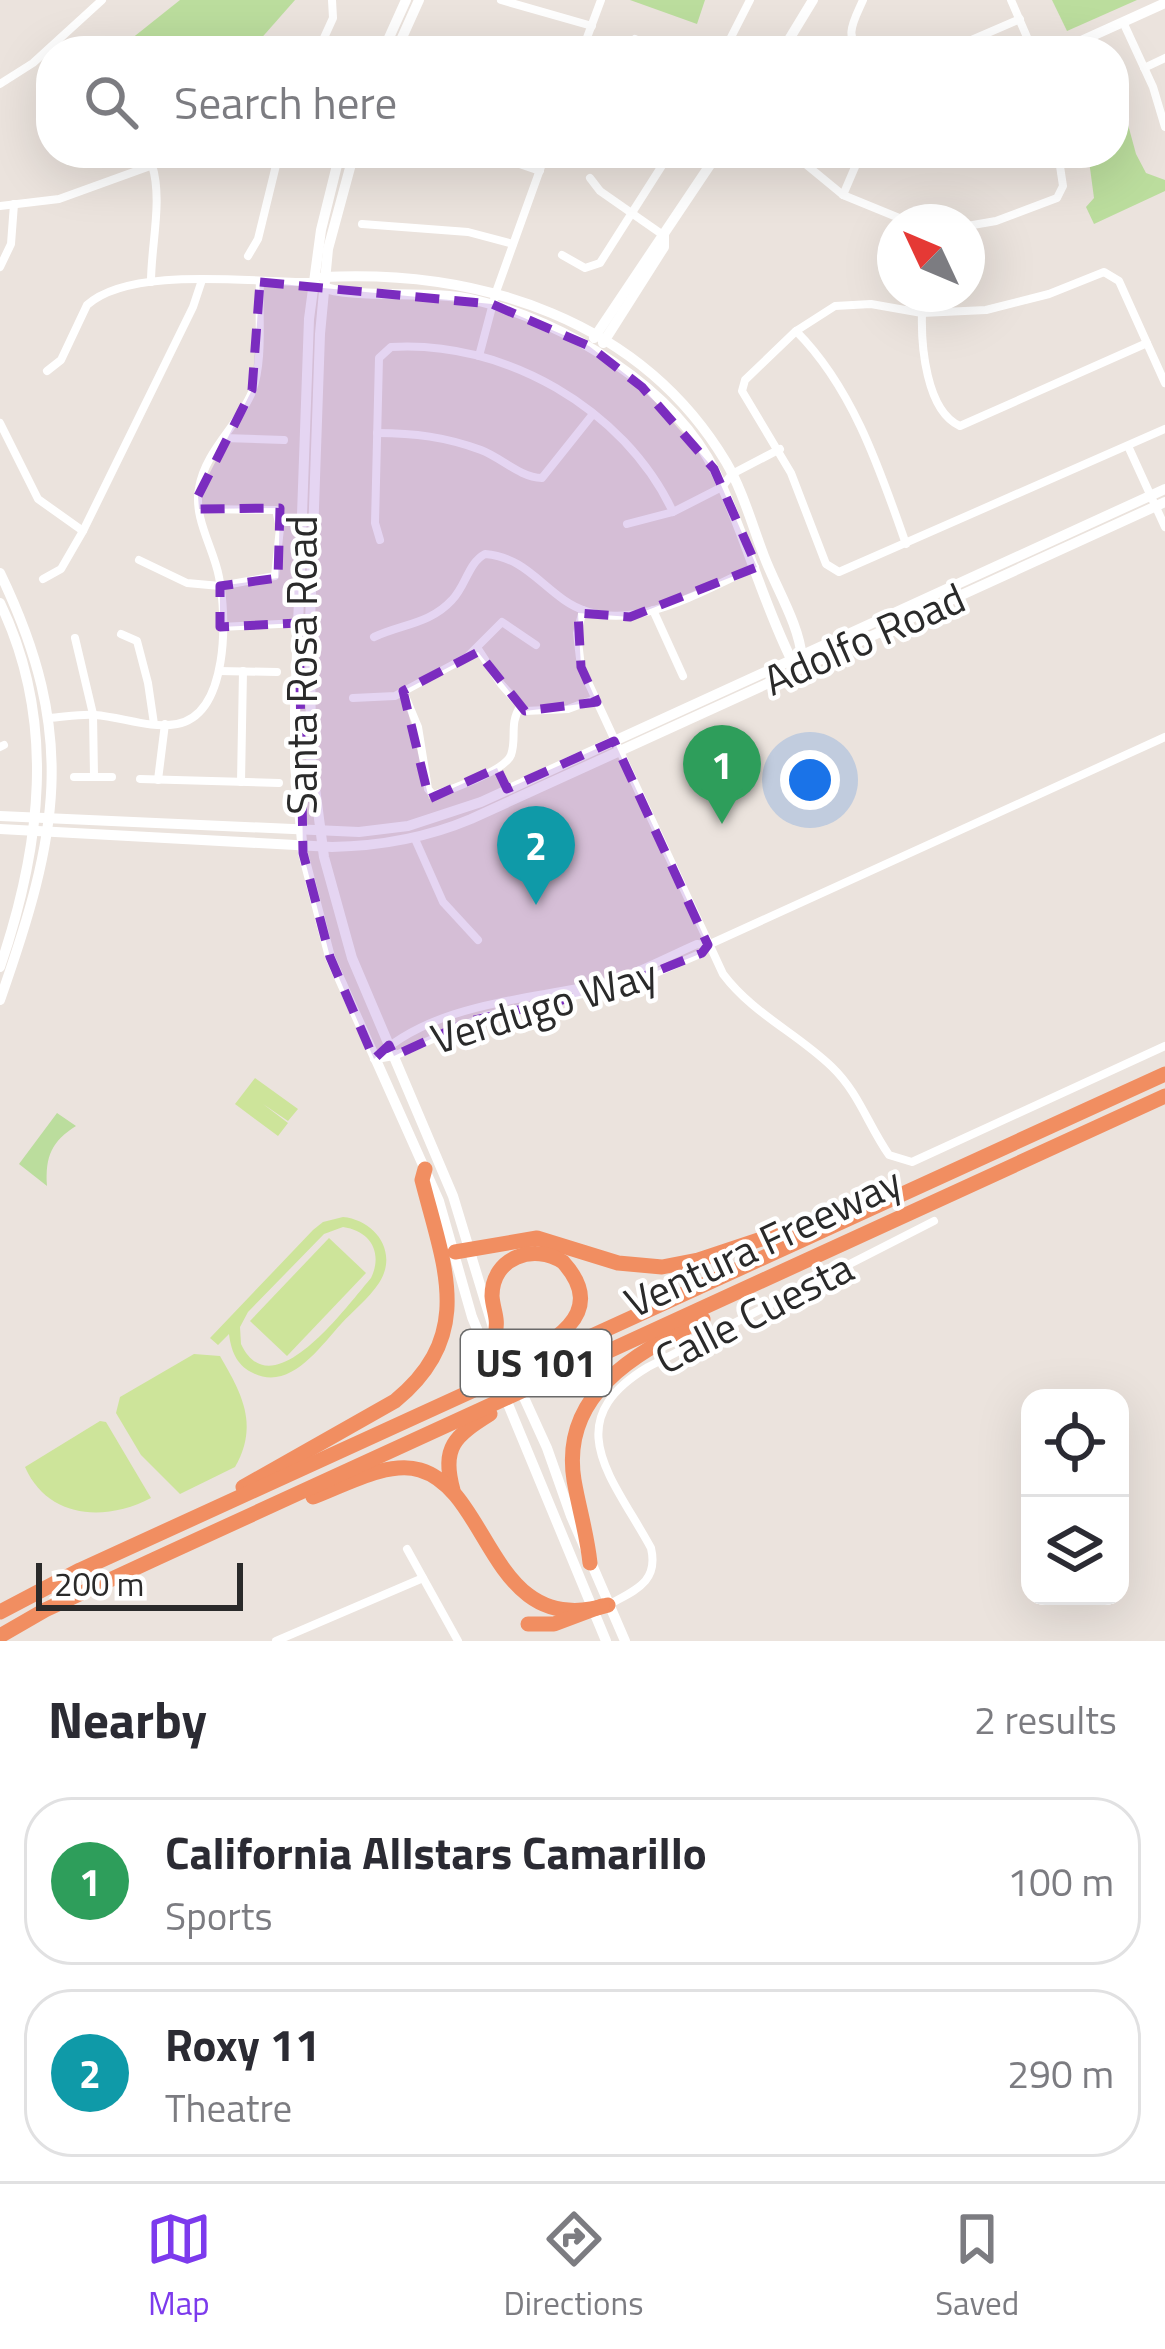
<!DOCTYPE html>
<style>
body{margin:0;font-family:"Titillium Web",sans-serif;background:#f2f2f3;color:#2b2b33}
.controls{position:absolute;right:36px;bottom:36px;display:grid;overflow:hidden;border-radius:24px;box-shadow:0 12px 48px #0002}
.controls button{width:108px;height:108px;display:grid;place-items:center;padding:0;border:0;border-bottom:3px solid #e1e1e2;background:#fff;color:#2b2b33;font:60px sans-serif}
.compass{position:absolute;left:877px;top:204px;width:108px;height:108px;border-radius:50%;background:#fff;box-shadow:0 12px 48px #0002;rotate:314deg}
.scale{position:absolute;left:36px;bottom:30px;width:207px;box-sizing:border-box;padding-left:12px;border:6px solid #2a2a2a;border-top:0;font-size:33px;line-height:42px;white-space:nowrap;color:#2a2a2a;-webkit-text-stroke:9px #fff;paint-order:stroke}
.you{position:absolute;left:810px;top:780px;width:42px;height:42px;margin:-30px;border:9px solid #fff;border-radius:50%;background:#1a73e8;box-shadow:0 0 0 18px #1a73e833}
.badge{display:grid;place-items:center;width:78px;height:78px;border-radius:50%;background:#7c3aed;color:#fff;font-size:39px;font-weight:700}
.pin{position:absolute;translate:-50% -99px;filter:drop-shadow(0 3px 6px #0008)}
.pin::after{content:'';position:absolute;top:63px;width:42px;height:36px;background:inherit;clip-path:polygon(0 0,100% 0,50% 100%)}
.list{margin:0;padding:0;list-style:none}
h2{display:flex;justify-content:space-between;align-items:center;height:156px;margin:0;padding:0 48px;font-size:51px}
h2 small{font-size:39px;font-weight:400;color:#7c7c81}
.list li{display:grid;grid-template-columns:78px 1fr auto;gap:36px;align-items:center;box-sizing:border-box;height:168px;margin:0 24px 24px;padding:0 24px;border:3px solid #e1e1e2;border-radius:48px}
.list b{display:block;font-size:45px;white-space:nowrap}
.list p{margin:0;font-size:39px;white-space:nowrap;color:#7c7c81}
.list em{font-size:39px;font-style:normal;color:#7c7c81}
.icon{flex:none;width:66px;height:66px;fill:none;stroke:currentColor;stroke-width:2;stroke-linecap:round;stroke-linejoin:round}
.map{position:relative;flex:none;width:1165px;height:1641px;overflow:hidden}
.search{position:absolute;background:#fff;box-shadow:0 12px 48px #0002;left:36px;right:36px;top:36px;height:132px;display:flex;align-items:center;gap:30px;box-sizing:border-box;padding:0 42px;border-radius:48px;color:#7c7c81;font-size:45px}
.sheet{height:540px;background:#fff}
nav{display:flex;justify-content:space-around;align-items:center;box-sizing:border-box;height:168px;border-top:3px solid #e1e1e2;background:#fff;font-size:33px;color:#7c7c81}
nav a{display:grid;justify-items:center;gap:6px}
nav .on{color:#7c3aed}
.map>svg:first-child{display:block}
.green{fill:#bbdd9d}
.pitch{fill:#cde49a;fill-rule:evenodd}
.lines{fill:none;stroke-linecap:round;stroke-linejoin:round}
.street{stroke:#fff;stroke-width:8}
.secondary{stroke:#fff;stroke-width:10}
.highway{stroke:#f18e61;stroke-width:15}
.marked{fill:#7b2cbf;fill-opacity:0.2;stroke:#7b2cbf;stroke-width:9;stroke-dasharray:24 15;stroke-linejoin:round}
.labels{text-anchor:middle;stroke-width:9;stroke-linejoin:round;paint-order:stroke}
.shield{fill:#fff;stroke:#6a6a6a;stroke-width:3}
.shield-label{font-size:39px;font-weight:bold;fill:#2a2a2a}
.street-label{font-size:42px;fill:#2a2a2a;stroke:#fff}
</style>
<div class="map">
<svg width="1165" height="1641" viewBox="0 0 1165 1641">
<rect width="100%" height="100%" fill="#ebe3dd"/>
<g class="green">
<path d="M180,0H295L250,51H116Z"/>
<path d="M630,0H705L697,24Z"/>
<path d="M1052,0H1137L1067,31Z"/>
<path d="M1114,73L1136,154L1146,173L1165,180V191L1094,224L1086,207L1094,198L1088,153H1114Z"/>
<path d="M57,1113L76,1126C52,1141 45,1156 47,1186L19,1164Z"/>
</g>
<g class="pitch">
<path d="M255,1078L298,1109L288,1121L263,1104L288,1123L278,1136L235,1104Z"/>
<path d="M343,1217C375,1220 399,1252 379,1283C369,1298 353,1311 341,1324C319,1348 289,1393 251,1372C236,1364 231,1350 229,1334L218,1345L210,1338L313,1230L323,1222ZM343,1227C371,1231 383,1253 371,1278C346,1307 272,1410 241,1344L240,1327L248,1312L324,1234Z"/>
<path d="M329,1238L366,1273L287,1356L250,1321Z"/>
<path d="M194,1354L220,1356C242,1394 259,1425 235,1467L180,1494L141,1455L116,1413L120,1397Z"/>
<path d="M100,1421L106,1422L151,1498C105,1522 48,1519 25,1467Z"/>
</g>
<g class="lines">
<g class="street">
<path d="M501,0L592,26"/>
<path d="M863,0C855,19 841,39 864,51"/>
<path d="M1011,0L1033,51"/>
<path d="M1123,22L1153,87L1165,127"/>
<path d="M635,39L654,51"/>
<path d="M318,51L333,18L332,0"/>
<path d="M582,51L601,0"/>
<path d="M724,51L750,0"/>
<path d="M946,51L1020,19"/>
<path d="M1144,68L1165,58"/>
<path d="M0,84L33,63L102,0"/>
<path d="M246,153L276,161"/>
<path d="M488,153L540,171"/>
<path d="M792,153L843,195L909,222"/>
<path d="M936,157L951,153"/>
<path d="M590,178L600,191L663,235"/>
<path d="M843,195L861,153"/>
<path d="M0,206L59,199L164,161L225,153"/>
<path d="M362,224L468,232L513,244"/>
<path d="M967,226L996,221L1057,198L1063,186L1058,153"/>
<path d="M562,255L585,268L600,263L670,153"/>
<path d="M248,256L258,239L279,153"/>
<path d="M0,267L11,244L14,204"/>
<path d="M151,282C151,245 163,200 152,165"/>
<path d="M922,313C921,345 926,411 960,426L1147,343"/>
<path d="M796,331C853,388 880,470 906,544"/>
<path d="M479,356L496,292L546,153"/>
<path d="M47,371L61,360L87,305C131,265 254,283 312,282"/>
<path d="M1165,383L1119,281L1104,272L1049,294L986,310L922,313L871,304L835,306L796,331L745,380L742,391L791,473L826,564L839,572L1165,429"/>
<path d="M0,423L38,499L83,531"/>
<path d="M377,433C414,433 446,437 481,450C502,458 519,477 542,478L593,414"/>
<path d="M224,438L284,440"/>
<path d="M1128,446L1165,527"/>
<path d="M627,524L673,512L722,487L732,474L780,449"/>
<path d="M380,540L375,523L379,358L391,347C504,340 624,408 673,512"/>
<path d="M139,560L187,583L220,586L275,576L280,528L276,510L199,509"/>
<path d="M43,579L61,569L83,531L193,307L202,280"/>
<path d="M583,610L577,633L581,667L723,974C753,1014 797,1033 832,1067C859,1093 868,1125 889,1155L912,1162L1165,1046"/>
<path d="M653,610L683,676"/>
<path d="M220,627L299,623"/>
<path d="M121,634L137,641L148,683L154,724"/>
<path d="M374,637C402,624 430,624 452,600C466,586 468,563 485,554C521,557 537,581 564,600C622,641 699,592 755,567"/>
<path d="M75,638L93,714L94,776"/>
<path d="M478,649L501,684L525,711L568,709L595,699"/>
<path d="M219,671L277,672"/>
<path d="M403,691L418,727L428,789L433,795C450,790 505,771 511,755C517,738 509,724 520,707"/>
<path d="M353,698L395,696L467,657L502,622L536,645"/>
<path d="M49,718C64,717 80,714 95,715C122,717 150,729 177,724C229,714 227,617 219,577C214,549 193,518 199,488C205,451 238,426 252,392C264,360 258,316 260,282"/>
<path d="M0,747L4,745"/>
<path d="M74,777H112"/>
<path d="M140,779L279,783"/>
<path d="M158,780L165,724"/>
<path d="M241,782L243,671"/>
<path d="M415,839L443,902L478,940"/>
<path d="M374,1059C435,1002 525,1001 602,983C635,975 667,957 697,944L707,945"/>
<path d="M376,1059L394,1056L485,1016L635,982L702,953L708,945L1165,737"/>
<path d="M407,1549L458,1641"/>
<path d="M610,1604C635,1590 659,1582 651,1548C613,1478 556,1422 648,1367L934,1221"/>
<path d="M276,1641L423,1578"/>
</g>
<g class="secondary">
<path d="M383,51L406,0"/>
<path d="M396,51L419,0"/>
<path d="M782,51L813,0"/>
<path d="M1059,51L1165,3"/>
<path d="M340,153L321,230L309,319L295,710V764L303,853L330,957L439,1201L472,1317L606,1641"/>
<path d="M354,153L328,249L320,334L310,623L311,757L324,857L352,958L453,1196L495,1334L547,1448L571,1516L625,1641"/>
<path d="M323,277C481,269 641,320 726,462C743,491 752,525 764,556C776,588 799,624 802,658"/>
<path d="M319,286C356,300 428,289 475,300C564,321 674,387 716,473C745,534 762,601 792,661"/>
<path d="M594,338L718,153"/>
<path d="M603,343L664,247V235"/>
<path d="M0,573C79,737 58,835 0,1000"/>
<path d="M0,603C57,721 41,847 0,967"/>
<path d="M0,816L359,832L408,826L481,802L1165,489"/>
<path d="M0,829L332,847C382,846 426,838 471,819L1165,502"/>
</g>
<g class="highway">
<path d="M455,1252L537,1238L618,1263L662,1267L698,1260L846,1211"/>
<path d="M495,1334C499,1319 493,1310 492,1296C492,1257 534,1243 563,1262C612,1316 546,1346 505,1366"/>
<path d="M243,1487L395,1401C476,1335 444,1266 422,1180L425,1169"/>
<path d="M453,1490C441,1447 455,1436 490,1414"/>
<path d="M313,1497C343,1486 388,1460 420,1470C492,1491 490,1641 608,1605"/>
<path d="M590,1563C587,1534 579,1509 574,1480C560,1392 638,1353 703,1319"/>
<path d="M0,1612L80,1570L1165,1074"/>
<path d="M528,1624H554L602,1606"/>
<path d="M0,1636L45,1610L155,1559L1165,1096"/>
</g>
</g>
<path class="marked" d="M260,282L492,304L589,346L642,387L714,469L757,567L630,617L578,613L581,667L597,702L525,711L478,652L403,691L429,799L497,768L507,789L614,741L708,945L702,953L615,988L470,1021L394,1056L389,1045L374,1059L330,957L303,853L299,623L220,627V586L278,578L280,508L199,509L198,496L252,390Z"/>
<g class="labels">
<rect class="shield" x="461" y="1330" width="150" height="66" rx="9"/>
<g class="shield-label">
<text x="536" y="1377">US 101</text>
</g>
<g class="street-label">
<text transform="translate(864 639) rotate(-24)" y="15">Adolfo Road</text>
<text transform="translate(302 665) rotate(-90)" y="15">Santa Rosa Road</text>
<text transform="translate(544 1006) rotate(-17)" y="15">Verdugo Way</text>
<text transform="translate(763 1242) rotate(-25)" y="15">Ventura Freeway</text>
<text transform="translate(754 1313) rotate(-27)" y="15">Calle Cuesta</text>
</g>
</g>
</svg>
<div class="controls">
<button><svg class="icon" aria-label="locate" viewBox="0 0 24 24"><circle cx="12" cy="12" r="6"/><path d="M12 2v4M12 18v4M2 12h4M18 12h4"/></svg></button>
<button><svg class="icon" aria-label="layers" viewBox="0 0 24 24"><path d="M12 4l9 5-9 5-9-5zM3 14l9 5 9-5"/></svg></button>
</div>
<svg class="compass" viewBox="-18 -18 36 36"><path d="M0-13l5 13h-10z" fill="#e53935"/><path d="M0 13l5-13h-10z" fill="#7c7c81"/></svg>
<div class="scale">200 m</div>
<div class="you"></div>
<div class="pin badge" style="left:722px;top:824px;background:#2e9e5b">1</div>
<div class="pin badge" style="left:536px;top:905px;background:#0f9aa8">2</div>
<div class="search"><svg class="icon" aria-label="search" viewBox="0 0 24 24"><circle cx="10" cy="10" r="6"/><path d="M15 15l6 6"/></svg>Search here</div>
</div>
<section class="sheet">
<h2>Nearby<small>2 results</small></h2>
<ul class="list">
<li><span class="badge" style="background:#2e9e5b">1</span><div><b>California Allstars Camarillo</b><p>Sports</p></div><em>100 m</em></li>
<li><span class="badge" style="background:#0f9aa8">2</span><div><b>Roxy 11</b><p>Theatre</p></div><em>290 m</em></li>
</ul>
</section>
<nav>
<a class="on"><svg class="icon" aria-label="map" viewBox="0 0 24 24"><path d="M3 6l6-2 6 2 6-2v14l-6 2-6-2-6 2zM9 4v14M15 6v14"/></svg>Map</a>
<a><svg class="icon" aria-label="directions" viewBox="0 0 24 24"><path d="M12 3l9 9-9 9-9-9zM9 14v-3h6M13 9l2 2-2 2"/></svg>Directions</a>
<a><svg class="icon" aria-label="saved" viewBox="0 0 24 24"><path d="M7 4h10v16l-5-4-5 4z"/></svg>Saved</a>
</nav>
